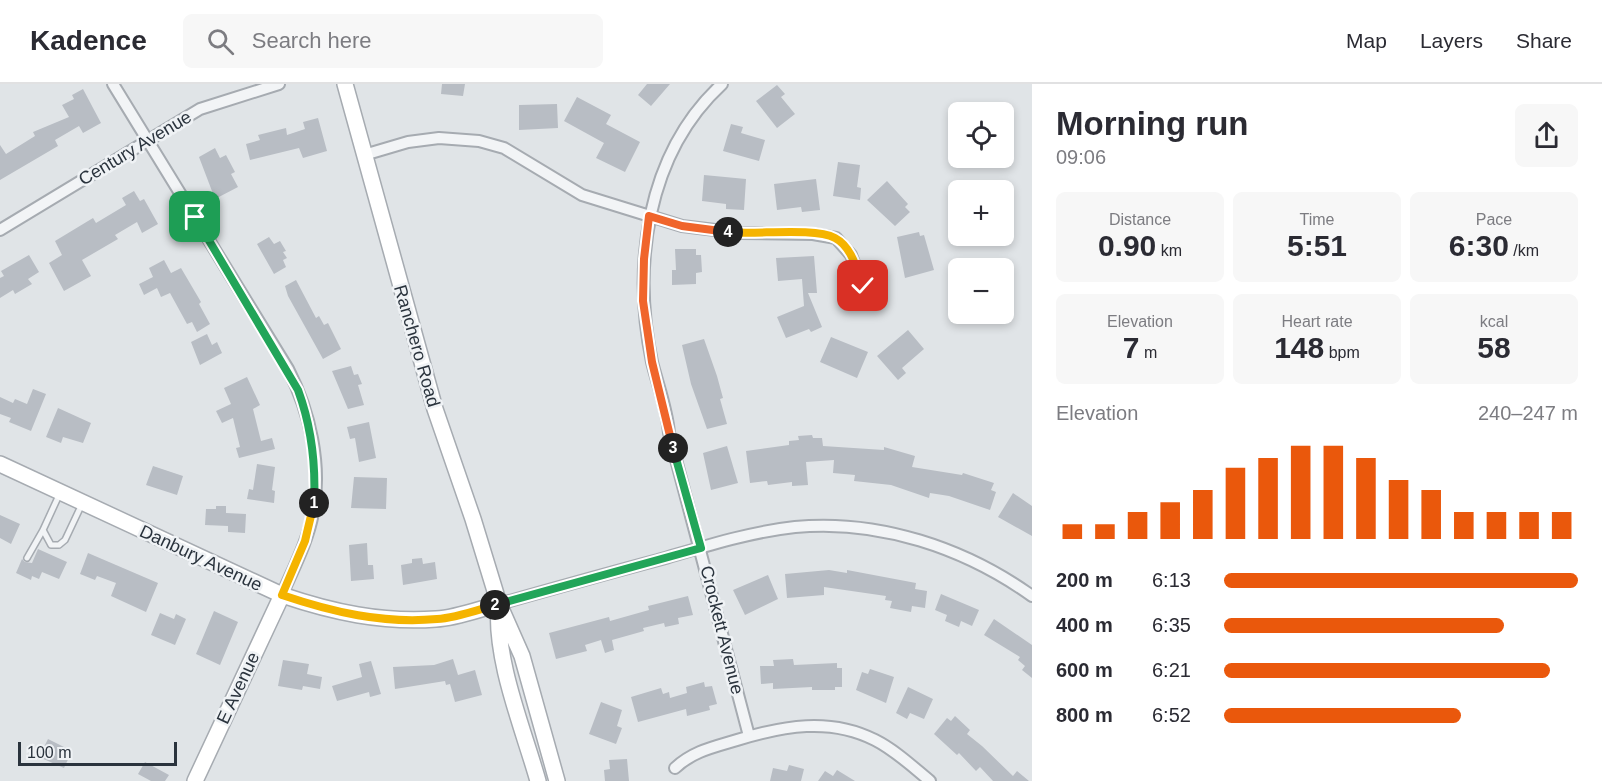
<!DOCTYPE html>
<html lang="en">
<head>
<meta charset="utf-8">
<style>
	body { margin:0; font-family:Helvetica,sans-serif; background:#f7f7f7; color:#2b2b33; height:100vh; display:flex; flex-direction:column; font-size:22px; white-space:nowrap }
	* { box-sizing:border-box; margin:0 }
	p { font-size:20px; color:#7c7c81 }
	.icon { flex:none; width:33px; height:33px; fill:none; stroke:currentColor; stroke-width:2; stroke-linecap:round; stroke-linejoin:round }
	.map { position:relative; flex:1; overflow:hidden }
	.drawer { display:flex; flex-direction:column; background:#fff; width:570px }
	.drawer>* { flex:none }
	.fabs { position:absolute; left:948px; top:18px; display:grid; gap:12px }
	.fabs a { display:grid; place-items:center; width:66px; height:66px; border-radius:9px; background:#fff; box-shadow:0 3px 9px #0003; font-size:30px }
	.scale { position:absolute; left:18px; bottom:15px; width:159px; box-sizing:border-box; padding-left:6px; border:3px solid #2a333d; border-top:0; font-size:16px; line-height:21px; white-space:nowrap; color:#2a333d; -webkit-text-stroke:4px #eff2f5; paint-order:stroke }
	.pin { position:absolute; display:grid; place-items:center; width:51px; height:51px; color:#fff; margin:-26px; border-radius:12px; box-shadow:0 3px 9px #0006 }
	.km { position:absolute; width:30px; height:30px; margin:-15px; border-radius:50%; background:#222; color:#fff; font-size:16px; line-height:30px; text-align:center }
	.round { display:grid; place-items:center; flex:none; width:63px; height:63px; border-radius:9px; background:#f7f7f7 }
	.head { display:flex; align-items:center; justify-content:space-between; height:102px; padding:0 24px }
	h1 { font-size:33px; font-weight:700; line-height:45px }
	.metrics { display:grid; grid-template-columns:repeat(3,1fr); gap:9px; height:102px; padding:6px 24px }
	.metrics div { display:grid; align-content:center; border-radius:9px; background:#f7f7f7; text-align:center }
	.metrics b { font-size:30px; font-weight:700 }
	.metrics small { font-size:16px; font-weight:400 }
	.metrics p { font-size:16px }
	.chart { height:168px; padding:12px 24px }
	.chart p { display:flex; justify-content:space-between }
	.chart svg { width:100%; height:108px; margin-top:6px; stroke:#ea580c; stroke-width:6 }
	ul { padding:0 24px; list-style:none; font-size:20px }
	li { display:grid; grid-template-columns:96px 72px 1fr; align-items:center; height:45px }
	li i { height:15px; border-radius:8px; background:#ea580c }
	header { display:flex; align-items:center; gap:36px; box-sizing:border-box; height:84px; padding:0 30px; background:#fff; border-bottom:2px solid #e1e1e2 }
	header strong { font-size:28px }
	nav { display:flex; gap:33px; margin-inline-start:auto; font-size:21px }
	.search { width:420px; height:54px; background:#f7f7f7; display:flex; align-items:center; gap:15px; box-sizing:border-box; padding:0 21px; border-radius:9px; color:#7c7c81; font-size:22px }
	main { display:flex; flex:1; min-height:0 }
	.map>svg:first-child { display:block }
	.building { fill:#b8bdc4 }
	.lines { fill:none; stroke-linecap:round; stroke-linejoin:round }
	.lane-casing { stroke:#a6abb1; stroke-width:8 }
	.street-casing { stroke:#a6abb1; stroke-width:14 }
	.secondary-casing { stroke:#a6abb1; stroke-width:18 }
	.lane { stroke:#f2f4f6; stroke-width:5 }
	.street { stroke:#f2f4f6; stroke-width:10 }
	.secondary { stroke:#fff; stroke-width:15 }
	.split-1-casing { stroke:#fff; stroke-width:12 }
	.split-2-casing { stroke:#fff; stroke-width:12 }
	.split-3-casing { stroke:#fff; stroke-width:12 }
	.split-4-casing { stroke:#fff; stroke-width:12 }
	.split-5-casing { stroke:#fff; stroke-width:12 }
	.split-1 { stroke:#22a559; stroke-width:8 }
	.split-2 { stroke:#f5b400; stroke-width:8 }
	.split-3 { stroke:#22a559; stroke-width:8 }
	.split-4 { stroke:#f0652b; stroke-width:8 }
	.split-5 { stroke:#f5b400; stroke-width:8 }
	.labels { text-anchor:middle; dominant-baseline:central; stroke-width:5; stroke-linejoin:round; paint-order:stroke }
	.street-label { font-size:18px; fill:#2a333d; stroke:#eff2f5 }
</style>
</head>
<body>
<header>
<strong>Kadence</strong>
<div class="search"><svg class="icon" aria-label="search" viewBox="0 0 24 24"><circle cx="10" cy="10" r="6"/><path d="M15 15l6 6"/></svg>Search here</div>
<nav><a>Map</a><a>Layers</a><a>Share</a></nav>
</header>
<main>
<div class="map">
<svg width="1032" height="697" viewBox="0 0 1032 697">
	<rect width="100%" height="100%" fill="#e0e4e7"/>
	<path class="building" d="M 442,0 L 465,0 L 463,12 L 441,10 Z
		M 647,0 L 670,0 L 651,22 L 638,11 Z
		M 777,1 L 785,10 L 781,13 L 795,30 L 777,44 L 756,17 Z
		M 83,5 L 101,39 L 83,49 L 79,42 L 55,56 L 58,62 L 0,96 L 0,61 L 6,70 L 35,52 L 33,48 L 69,33 L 62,21 L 74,15 L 72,11 Z
		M 577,13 L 611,31 L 606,40 L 640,58 L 625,88 L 596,74 L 604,59 L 564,37 Z
		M 557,20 L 558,44 L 519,46 L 519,21 Z
		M 318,34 L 327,67 L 303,74 L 299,64 L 250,76 L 246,60 L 260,56 L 258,51 L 286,44 L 287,51 L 305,45 L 303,38 Z
		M 731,40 L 743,43 L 741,49 L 765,56 L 759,77 L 723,67 Z
		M 215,64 L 220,74 L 226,71 L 235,88 L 231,90 L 238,103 L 215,115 L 199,73 Z
		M 838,78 L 860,81 L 857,103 L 861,104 L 860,116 L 833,112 Z
		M 704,91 L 746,95 L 744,126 L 726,125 L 726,120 L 702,117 Z
		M 816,95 L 820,126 L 802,128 L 801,123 L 777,126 L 774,100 Z
		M 887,97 L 908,120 L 905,123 L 910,128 L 895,142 L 867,116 Z
		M 134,107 L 140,117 L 144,115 L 158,140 L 142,149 L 137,138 L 115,151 L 118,155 L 82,176 L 91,192 L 64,207 L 49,179 L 62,171 L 55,157 L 93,134 L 96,139 L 126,121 L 122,114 Z
		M 919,148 L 920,152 L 924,151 L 934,186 L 905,194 L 897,153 Z
		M 269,153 L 274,160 L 280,157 L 286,167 L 283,168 L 287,174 L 283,176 L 286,183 L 274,190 L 257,160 Z
		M 675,165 L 696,165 L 696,171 L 701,171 L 702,188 L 696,189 L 696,200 L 672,201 L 672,186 L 676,186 Z
		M 29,171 L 39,188 L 28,195 L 32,200 L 15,210 L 13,206 L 0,214 L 0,194 L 4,192 L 1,187 Z
		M 814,172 L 817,209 L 808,209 L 822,243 L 811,248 L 809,245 L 786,254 L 777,233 L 804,222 L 802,195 L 778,197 L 776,174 Z
		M 164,176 L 171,189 L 181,184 L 201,218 L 199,220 L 210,240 L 197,248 L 192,238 L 187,240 L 170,209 L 161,213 L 157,204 L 144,211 L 139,200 L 153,193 L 149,184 Z
		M 296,196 L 316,234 L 319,232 L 324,241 L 328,239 L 341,265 L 323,275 L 288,212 L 285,202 Z
		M 908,246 L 924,265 L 902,284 L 906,289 L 898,296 L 877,272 Z
		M 207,250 L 212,261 L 217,258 L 222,269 L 200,281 L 191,258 Z
		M 831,253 L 868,268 L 857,294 L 820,278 Z
		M 704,255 L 717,292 L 723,314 L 720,315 L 727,340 L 707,345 L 691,300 L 682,261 Z
		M 351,282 L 354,291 L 358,290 L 362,300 L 358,301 L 364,321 L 348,325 L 332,287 Z
		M 247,293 L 260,321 L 253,325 L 261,357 L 272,354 L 275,365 L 239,374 L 236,364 L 240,363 L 233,334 L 222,339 L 216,327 L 231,320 L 224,304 Z
		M 33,305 L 46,310 L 31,347 L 9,338 L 11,334 L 0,330 L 0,313 L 13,319 L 15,315 L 27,320 Z
		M 58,324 L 91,339 L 83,359 L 63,353 L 61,359 L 46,353 Z
		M 369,338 L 376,374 L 359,378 L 355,354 L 350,355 L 347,343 Z
		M 812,351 L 813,354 L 822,354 L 823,362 L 884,366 L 884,363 L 915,372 L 912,383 L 962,391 L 963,389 L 994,399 L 991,406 L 996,408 L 990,426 L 949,412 L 930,409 L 929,414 L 891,401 L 854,397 L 855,391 L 833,389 L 834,376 L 806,378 L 808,401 L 792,402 L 792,398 L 768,401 L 767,397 L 750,399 L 746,367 L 789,361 L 789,357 L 799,356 L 798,352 Z
		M 727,362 L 738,399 L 711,406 L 703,369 Z
		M 257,380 L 275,383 L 272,406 L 275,407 L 274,419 L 247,415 L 249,405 L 253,406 Z
		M 153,382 L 183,392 L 177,411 L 146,401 Z
		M 354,393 L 387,394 L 386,425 L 351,424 Z
		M 1013,409 L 1032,422 L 1032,452 L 998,433 Z
		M 216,422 L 226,422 L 226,429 L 246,430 L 245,449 L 228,448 L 228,442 L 205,441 L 206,425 L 216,425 Z
		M 0,431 L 20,440 L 11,460 L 0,454 Z
		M 367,459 L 368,481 L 373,481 L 374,495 L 351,497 L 349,461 Z
		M 38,465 L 67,478 L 59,495 L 42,488 L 39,495 L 32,492 L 31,496 L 16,489 L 22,475 L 25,478 L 32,479 Z
		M 88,469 L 158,499 L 146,528 L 111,512 L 116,499 L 97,492 L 95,496 L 80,490 Z
		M 422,474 L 423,480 L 435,478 L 437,495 L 403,501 L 401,481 L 412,479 L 412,475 Z
		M 829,486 L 847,489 L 847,486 L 916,499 L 915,505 L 927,507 L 925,524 L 912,522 L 911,528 L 890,524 L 892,517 L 885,516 L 886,512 L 824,503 L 824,511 L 787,514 L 785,490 Z
		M 768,491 L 778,515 L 745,531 L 733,506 Z
		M 941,510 L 979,526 L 972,542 L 961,537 L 959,543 L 945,537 L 947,531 L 935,526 Z
		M 688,512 L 693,531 L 678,534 L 679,540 L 665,543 L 664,539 L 643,544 L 644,547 L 612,556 L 614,566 L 605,569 L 601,556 L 585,561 L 587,567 L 556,575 L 549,549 L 609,533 L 610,537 L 649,526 L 648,522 Z
		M 214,527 L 238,538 L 220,581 L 196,570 Z
		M 160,529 L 174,535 L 176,530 L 186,535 L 175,561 L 151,551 Z
		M 994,535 L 1032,561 L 1032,594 L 1022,586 L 1025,582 L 1018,576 L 1020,573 L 984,551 Z
		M 453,575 L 458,591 L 475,586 L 482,611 L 455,618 L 450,600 L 446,601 L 445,597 L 395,605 L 393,583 L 434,581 Z
		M 793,575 L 794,581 L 837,579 L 837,584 L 842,584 L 842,603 L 835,603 L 835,606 L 812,606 L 812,603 L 773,605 L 773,599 L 761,600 L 760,582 L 774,582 L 773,576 Z
		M 283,576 L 309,580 L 307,590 L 322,593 L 320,605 L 303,602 L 302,606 L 278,602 Z
		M 371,577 L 381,610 L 370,613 L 369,608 L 337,617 L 332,602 L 362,593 L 359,580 Z
		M 870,585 L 894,593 L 886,619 L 856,606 L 862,588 L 868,590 Z
		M 704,598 L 705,603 L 712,602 L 717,620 L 709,622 L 710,626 L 687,632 L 686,625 L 638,638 L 631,613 L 661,604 L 663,610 L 669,608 L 670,614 L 687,609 L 686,603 Z
		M 908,603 L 933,615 L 924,635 L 910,629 L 907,635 L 896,629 Z
		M 601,618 L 622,626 L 617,642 L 622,644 L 616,660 L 589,650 Z
		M 955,632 L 970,646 L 967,650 L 982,662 L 1013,692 L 1017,687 L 1029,697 L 993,697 L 980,683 L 976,687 L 959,669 L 957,671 L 934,650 L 947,634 L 951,637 Z
		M 48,655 L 72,667 L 64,684 L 39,673 Z
		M 627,675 L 629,697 L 605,697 L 604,686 L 610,685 L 609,676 Z
		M 145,678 L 169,691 L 165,697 L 151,697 L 138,690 Z
		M 789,681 L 804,685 L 801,697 L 770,697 L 773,684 L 787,687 Z
		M 837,686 L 855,697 L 818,697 L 825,687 L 833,692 Z"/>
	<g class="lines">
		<g class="lane-casing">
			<path id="lane" d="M 60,409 L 43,446 L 51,461 L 59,461 L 65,456 L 82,420
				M 27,474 L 43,446"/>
		</g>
		<g class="street-casing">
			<path id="street" d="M 113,0 L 288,285 C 310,328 322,380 313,429 C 308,457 293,485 282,511
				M 722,0 C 646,70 632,182 652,278 C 658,302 667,325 669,349 L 749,652
				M 364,71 L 408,58 L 439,54 L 479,57 L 504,64 L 582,111 L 682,142 L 740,149 L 813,150 L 836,154 L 851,171 L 863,202
				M 0,146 L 200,25 L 279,0
				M 499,520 C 552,505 605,490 658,476 C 703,463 749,448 795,443 C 879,435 965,464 1032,512
				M 675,684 C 693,667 714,663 737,656 C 783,642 830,633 875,656 C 895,666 913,683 930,697"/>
		</g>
		<g class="secondary-casing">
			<path id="secondary" d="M 345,0 L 435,325 L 473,435 L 499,520 L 522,572 L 557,697
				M 0,380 L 282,511 C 332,528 382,539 436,535 C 457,534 479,525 499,520
				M 499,520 C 494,575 523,644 538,697
				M 195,697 L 282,511"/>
		</g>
		<use href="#lane" class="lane"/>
		<use href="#street" class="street"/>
		<use href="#secondary" class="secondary"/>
	</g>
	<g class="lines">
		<g class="split-1-casing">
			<path id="split-1" d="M 195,133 L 298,306 C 312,344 316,379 314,419"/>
		</g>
		<g class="split-2-casing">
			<path id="split-2" d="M 314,419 L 305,457 L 282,511 C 332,528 383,540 437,535 C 456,534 477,526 495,521"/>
		</g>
		<g class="split-3-casing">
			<path id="split-3" d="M 495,521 L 701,464 L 673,364"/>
		</g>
		<g class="split-4-casing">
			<path id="split-4" d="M 673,364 L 652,278 L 643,217 L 644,175 L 649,132 L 682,142 L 728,148"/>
		</g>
		<g class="split-5-casing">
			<path id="split-5" d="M 728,148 C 755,151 814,143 835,154 C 852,163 857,186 863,202"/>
		</g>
		<use href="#split-1" class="split-1"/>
		<use href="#split-2" class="split-2"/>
		<use href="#split-3" class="split-3"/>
		<use href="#split-4" class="split-4"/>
		<use href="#split-5" class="split-5"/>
	</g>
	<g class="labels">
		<g class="street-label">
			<text transform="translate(135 64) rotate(-31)">Century Avenue</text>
			<text transform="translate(417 262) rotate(74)">Ranchero Road</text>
			<text transform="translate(201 474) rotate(25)">Danbury Avenue</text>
			<text transform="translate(722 546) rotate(76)">Crockett Avenue</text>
			<text transform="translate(238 604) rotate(-65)">E Avenue</text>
		</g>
	</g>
</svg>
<div class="fabs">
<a><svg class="icon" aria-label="locate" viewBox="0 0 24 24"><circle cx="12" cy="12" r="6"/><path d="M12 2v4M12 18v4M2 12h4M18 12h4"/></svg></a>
<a>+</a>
<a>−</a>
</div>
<div class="scale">100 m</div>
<div class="pin" style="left:195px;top:133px;background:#1e9e55"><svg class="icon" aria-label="arrive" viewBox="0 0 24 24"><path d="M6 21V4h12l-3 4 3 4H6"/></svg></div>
<div class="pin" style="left:863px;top:202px;background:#d93025"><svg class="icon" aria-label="check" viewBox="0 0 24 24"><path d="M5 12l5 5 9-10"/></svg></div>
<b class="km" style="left:314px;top:419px">1</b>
<b class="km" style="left:495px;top:521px">2</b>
<b class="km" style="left:673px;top:364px">3</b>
<b class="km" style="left:728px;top:148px">4</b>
</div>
<section class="drawer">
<div class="head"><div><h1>Morning run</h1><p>09:06</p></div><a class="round"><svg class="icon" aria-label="share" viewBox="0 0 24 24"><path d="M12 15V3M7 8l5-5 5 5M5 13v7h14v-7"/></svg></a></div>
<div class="metrics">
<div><p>Distance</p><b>0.90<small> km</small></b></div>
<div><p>Time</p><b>5:51</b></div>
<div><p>Pace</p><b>6:30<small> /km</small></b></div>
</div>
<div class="metrics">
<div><p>Elevation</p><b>7<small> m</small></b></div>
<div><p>Heart rate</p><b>148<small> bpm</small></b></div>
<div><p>kcal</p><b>58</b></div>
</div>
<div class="chart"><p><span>Elevation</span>240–247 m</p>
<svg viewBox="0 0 160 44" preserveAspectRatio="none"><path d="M5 44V38M15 44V38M25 44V33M35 44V29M45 44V24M55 44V15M65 44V11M75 44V6M85 44V6M95 44V11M105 44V20M115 44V24M125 44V33M135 44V33M145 44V33M155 44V33"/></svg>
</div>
<ul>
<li><b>200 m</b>6:13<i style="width:100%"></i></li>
<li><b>400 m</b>6:35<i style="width:79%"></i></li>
<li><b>600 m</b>6:21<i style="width:92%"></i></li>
<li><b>800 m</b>6:52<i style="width:67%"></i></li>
</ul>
</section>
</main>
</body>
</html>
